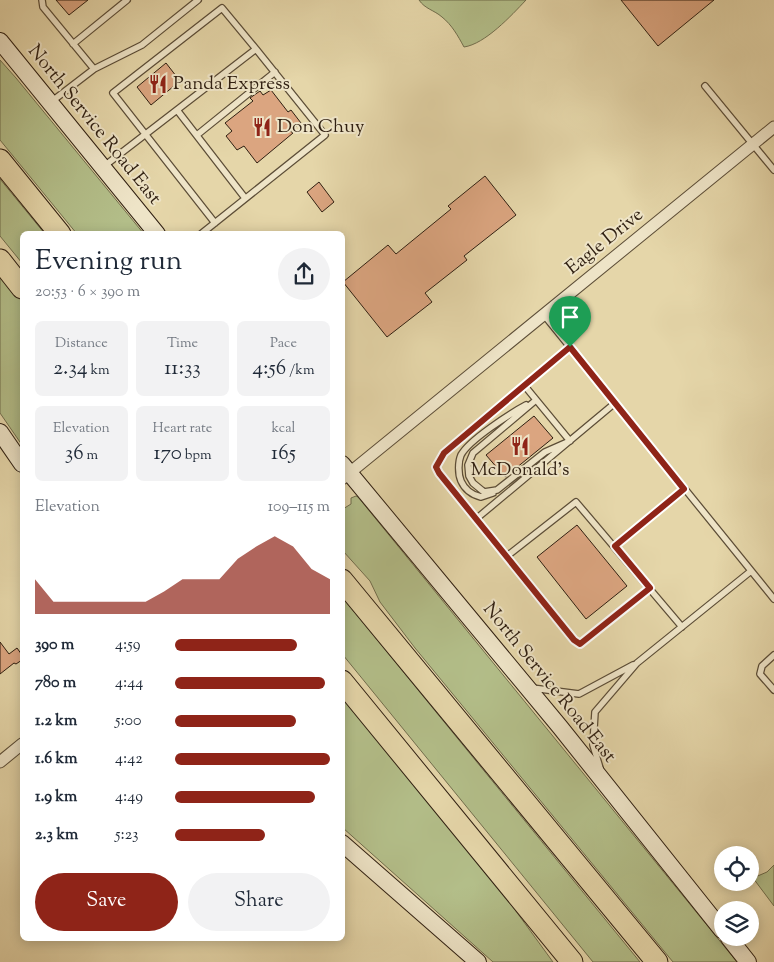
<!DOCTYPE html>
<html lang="en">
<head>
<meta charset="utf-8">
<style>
	body { margin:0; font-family:"Sorts Mill Goudy",serif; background:#f2f2f3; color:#1f2937; height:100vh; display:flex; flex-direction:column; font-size:19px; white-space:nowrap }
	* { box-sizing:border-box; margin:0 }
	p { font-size:16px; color:#747a83 }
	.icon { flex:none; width:28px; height:28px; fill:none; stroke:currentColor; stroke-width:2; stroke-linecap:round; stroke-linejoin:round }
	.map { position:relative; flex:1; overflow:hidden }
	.panel { position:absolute; left:20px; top:231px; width:325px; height:710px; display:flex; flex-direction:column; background:#fff; border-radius:8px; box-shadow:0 2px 12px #0003 }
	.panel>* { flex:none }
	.fabs { position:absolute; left:714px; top:846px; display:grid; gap:10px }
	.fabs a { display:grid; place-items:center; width:45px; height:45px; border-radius:50%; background:#fff; box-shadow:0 2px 12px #0003; font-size:25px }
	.pin { position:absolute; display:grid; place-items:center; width:42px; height:42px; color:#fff; margin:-51px -21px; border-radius:50% 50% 50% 0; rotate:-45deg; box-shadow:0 0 5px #0007 }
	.pin .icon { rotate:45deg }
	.round { display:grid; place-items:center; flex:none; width:52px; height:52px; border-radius:26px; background:#f2f2f3 }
	.headline { display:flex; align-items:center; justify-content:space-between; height:85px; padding:0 15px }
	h1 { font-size:28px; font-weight:600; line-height:38px }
	.metrics { display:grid; grid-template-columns:repeat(3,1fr); gap:8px; height:85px; padding:5px 15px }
	.metrics div { display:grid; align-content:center; border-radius:8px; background:#f2f2f3; text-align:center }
	.metrics b { font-size:21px; font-weight:600 }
	.metrics small { font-size:14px; font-weight:400 }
	.metrics p { font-size:14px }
	.chart { height:140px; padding:10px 15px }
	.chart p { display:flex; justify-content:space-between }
	.chart svg { width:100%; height:90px; margin-top:5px; fill:#8f2418; opacity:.7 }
	.cta { display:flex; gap:10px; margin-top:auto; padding:10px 15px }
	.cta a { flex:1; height:58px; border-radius:30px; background:#8f2418; color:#fff; font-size:20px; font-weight:600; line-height:58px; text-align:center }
	.cta a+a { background:#f2f2f3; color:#1f2937 }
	ul { padding:0 15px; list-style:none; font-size:16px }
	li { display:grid; grid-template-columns:80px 60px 1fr; align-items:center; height:38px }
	li i { height:12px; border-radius:6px; background:#8f2418 }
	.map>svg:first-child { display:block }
	.green { fill:#b3be89; stroke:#716e4d }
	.building { fill:#dba580; stroke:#2f1f11 }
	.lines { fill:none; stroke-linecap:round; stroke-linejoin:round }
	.lane-casing { stroke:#5c4d37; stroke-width:8 }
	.street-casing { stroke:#5c4d37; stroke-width:13 }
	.secondary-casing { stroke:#2f1f11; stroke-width:18 }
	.highway-casing { stroke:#2f1f11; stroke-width:23 }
	.lane { stroke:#eee4c7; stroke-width:5.5 }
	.street { stroke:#eee4c7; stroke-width:11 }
	.secondary { stroke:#eee4c7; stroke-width:16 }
	.highway { stroke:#e5d6a9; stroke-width:21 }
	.route-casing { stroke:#fff; stroke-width:10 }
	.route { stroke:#8f2418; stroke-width:6 }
	.labels { text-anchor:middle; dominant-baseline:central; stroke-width:4; stroke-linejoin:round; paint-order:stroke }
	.poi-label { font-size:19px; fill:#2f1f11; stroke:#eee4c7; text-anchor:start }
	.street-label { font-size:19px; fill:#2f1f11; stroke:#eee4c7 }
</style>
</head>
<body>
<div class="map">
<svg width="774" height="962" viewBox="0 0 774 962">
	<rect width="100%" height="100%" fill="#e5d6a9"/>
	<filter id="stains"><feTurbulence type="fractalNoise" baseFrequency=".004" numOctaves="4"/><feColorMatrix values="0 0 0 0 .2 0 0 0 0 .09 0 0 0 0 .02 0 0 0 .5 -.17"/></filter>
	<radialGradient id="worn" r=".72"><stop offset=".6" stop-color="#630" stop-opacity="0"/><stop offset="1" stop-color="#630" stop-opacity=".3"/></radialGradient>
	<path class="green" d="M 419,0 L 526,0 C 511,16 485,44 464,47 C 458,36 452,25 442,17 C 434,10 425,9 419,0 Z
		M 0,60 L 16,78 L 144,234 L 77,234 L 0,140 Z
		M 0,179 L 45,234 L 22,234 L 22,263 L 0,236 Z
		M 0,273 L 22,301 L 22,445 L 0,413 Z
		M 356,496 L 358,497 L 737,962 L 673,962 L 415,648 L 380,602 L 370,581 L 343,551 L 343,509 L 351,504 L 351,498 Z
		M 342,598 L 343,598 L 640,962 L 593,962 L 343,655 Z
		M 342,694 L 502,892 L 553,962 L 493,962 L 343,828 Z
		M 774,865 L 774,906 L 753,878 L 767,872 Z"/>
	<path class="building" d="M 56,0 L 88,0 L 69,15 Z
		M 621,0 L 714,0 L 658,46 Z
		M 166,63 L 180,81 L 151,105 L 137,87 Z
		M 271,90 L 288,112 L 291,110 L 301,123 L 290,131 L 293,133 L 257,163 L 244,146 L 237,150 L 226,136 L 232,131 L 225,123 L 253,101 L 250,98 L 260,91 L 263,95 Z
		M 485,176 L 516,215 L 464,256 L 467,260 L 425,293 L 432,302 L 387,337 L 343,282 L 388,245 L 396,254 L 451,209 L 448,206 Z
		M 319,182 L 334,202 L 322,212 L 307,192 Z
		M 534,416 L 553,438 L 505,477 L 486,455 Z
		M 577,525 L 627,586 L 586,619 L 537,557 Z
		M 0,642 L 9,654 L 17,648 L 22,655 L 22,660 L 16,664 L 14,663 L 0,674 Z"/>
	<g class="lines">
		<g class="lane-casing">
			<path id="lane" d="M 42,0 L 43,7 L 94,69
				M 73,44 L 127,0
				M 705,86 L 774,170
				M 51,102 L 94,69 L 142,45 L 198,0
				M 177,110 L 245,198
				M 197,135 L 275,72
				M 103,167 L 256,49 L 325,135 L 201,234
				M 215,223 L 113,93 L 222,8 L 256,49
				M 544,315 L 774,599
				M 570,347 L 444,453 L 436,467 L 439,473 L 574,641 L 580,644 L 650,588
				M 524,385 L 570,441
				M 536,400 L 473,453 L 468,465 L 469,476 L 473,483 L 484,492 L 497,490 L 545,452 L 570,441
				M 493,493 L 481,497 C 472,495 465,490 461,481 C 458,474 458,462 461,455 C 469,440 511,413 526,405
				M 476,519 L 615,403
				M 615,546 L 684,489
				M 507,556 L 576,502 L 682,627
				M 774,655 L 762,666 L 760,674 L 774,690
				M 532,688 L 579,694 L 633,665
				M 600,768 L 593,745 L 595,712 L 637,663 L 751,571"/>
		</g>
		<g class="street-casing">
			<path id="street" d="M 342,479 L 774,127
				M 0,762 L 22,744"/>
		</g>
		<g class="secondary-casing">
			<path id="secondary" d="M 0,41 L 157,234
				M 0,432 L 22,464
				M 342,464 L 560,727 L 722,930
				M 342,843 L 478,962
				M 729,938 L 748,962"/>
		</g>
		<g class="highway-casing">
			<path id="highway" d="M 0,160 L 60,234
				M 0,260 L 22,288
				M 342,580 L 657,962
				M 342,681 L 572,962"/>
		</g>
		<use href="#lane" class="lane"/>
		<use href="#street" class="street"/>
		<use href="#secondary" class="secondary"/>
		<use href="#highway" class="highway"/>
	</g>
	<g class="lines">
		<g class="route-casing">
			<path id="route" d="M 570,347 L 684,489 L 615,546 L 650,588 L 580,644 L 574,640 L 439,473 L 436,467 L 444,453 Z"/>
		</g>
		<use href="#route" class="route"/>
	</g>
	<defs>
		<g id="restaurant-bare" transform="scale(1.5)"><path d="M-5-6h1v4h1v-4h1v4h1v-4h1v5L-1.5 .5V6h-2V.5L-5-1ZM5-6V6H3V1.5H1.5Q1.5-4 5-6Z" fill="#8f2418" stroke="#eee4c7" stroke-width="2.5" paint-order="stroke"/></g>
	</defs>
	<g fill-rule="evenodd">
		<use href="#restaurant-bare" x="158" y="84"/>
		<use href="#restaurant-bare" x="262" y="127"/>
		<use href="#restaurant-bare" x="520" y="446"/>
	</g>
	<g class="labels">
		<g class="poi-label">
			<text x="173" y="84">Panda Express</text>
			<text x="277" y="127">Don Chuy</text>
			<text x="520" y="470" text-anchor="middle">McDonald's</text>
		</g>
		<g class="street-label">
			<text transform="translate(94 125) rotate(51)">North Service Road East</text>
			<text transform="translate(605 242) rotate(-39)">Eagle Drive</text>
			<text transform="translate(549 683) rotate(51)">North Service Road East</text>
		</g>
	</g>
	<rect width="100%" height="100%" filter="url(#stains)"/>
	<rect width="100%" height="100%" fill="url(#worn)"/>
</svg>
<div class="fabs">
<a><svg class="icon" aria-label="locate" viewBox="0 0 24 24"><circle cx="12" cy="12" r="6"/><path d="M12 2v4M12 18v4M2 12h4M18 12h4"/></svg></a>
<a><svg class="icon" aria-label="layers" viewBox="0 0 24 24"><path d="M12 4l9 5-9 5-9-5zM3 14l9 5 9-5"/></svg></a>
</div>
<div class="pin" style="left:570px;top:347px;background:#1e9e55"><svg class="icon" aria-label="arrive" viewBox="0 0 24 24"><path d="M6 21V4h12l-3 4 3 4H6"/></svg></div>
<section class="panel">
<div class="headline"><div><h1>Evening run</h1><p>20:53 · 6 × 390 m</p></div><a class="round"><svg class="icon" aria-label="share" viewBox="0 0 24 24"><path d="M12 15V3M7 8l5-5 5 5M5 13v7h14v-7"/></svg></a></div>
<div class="metrics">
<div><p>Distance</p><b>2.34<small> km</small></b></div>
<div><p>Time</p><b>11:33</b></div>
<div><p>Pace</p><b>4:56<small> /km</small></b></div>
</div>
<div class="metrics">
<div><p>Elevation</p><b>36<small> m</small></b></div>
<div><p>Heart rate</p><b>170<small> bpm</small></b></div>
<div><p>kcal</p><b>165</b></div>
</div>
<div class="chart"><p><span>Elevation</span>109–115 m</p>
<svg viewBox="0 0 160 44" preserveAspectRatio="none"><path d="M0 44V27L10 38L20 38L30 38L40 38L50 38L60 38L70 33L80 27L90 27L100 27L110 17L120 11L130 6L140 11L150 22L160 27V44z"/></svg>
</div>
<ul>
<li><b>390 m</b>4:59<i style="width:79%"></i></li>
<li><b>780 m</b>4:44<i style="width:97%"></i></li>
<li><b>1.2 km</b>5:00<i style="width:78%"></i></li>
<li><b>1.6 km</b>4:42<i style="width:100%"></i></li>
<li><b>1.9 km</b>4:49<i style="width:90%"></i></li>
<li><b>2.3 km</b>5:23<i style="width:58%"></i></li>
</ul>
<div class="cta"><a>Save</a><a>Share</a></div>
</section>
</div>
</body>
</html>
